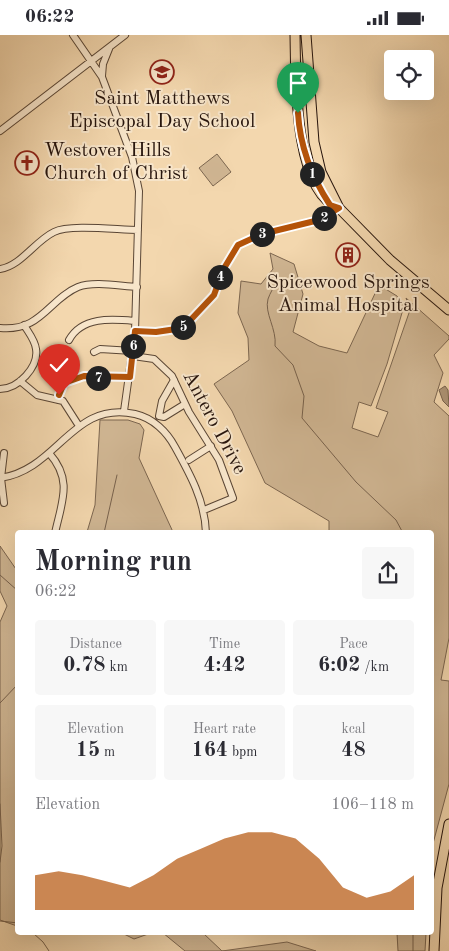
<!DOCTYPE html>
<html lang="en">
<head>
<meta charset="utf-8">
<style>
	body { margin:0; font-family:"Old Standard TT",serif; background:#f7f7f7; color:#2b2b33; height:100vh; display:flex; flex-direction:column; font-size:19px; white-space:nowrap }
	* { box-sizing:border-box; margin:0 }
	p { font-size:16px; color:#7c7c81 }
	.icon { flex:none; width:28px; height:28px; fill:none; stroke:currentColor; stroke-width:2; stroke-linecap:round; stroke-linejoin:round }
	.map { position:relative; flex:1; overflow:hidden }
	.side { position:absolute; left:15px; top:495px; width:419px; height:405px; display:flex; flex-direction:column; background:#fff; border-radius:5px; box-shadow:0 5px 20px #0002 }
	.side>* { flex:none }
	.buttons { position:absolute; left:384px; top:15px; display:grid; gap:10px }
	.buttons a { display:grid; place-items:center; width:50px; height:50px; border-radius:5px; background:#fff; box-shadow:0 5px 20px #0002; font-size:25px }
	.pin { position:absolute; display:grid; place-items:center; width:42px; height:42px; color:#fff; margin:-51px -21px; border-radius:50% 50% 50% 0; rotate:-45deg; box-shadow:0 0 5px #0007 }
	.pin .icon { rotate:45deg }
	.km { position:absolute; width:25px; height:25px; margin:-12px; border-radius:50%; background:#222; color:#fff; font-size:14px; line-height:25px; text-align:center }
	.round { display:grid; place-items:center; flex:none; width:52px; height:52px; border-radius:5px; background:#f7f7f7 }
	.head { display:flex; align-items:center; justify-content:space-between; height:85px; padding:0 20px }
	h1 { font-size:28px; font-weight:800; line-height:38px }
	.metrics { display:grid; grid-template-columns:repeat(3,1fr); gap:8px; height:85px; padding:5px 20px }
	.metrics div { display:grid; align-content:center; border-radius:5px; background:#f7f7f7; text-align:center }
	.metrics b { font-size:21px; font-weight:800 }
	.metrics small { font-size:14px; font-weight:400 }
	.metrics p { font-size:14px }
	.chart { height:140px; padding:10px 20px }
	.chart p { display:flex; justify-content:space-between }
	.chart svg { width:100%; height:90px; margin-top:5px; fill:#b45309; opacity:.7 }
	.status { display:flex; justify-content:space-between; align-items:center; height:35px; padding:0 25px; background:#fff; direction:ltr }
	.status svg { height:14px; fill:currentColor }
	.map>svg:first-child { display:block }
	.green { fill:#d0b693; stroke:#7c6650 }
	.water { fill:#ae9577; stroke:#78624d }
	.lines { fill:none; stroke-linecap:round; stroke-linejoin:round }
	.stream { stroke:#78624d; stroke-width:1 }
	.minor-casing { stroke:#5a4635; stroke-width:8 }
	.major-casing { stroke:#27150d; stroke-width:11 }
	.minor { stroke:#f7e5ca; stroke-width:6 }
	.major { stroke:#f3d7ae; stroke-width:9 }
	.route-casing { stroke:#fff; stroke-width:10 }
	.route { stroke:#b45309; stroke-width:6 }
	.labels { text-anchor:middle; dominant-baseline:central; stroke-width:4; stroke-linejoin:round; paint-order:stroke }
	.poi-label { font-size:20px; fill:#27150d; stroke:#f7e5ca }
	.street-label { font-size:20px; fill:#27150d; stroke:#f7e5ca }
</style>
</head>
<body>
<div class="status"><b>06:22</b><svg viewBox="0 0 49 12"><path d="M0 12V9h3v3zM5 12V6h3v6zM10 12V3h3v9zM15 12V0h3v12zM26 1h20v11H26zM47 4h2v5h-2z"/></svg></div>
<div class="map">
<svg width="449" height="916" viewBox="0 0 449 916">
	<rect width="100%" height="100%" fill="#f3d7ae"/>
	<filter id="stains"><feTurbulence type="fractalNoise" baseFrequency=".004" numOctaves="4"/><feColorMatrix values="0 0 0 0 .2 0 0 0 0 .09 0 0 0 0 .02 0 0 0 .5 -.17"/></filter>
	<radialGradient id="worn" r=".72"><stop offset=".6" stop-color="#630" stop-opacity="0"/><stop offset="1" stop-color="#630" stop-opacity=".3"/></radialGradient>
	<path class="green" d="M 217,119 L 231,137 L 213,151 L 199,133 Z
		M 270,218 L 294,229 L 303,259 L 293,297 L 319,311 L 347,318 L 379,250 L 397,261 L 404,271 L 387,329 L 371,371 L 359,367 L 352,393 L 378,402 L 388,377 L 376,373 L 410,275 L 406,263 L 449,301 L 449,304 L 434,320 L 443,338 L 434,367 L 449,381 L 449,603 L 441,645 L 449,646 L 449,749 L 431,816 L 431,498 L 329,497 L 329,486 L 265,448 L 232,376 L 214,349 L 249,325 L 248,303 L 238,278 L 241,246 L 261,249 L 273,234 Z
		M 100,385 L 128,385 L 140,389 L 144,395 L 139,423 L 173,497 L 87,497 L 95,470 Z
		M 0,511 L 18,537 L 17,891 L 0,885 L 0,587 L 7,571 L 0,556 Z
		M 122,898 L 151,898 L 134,904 Z
		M 163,898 L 203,898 L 222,916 L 287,907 L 316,916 L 185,916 Z
		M 397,898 L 426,898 L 425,916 L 398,916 Z"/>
	<path class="water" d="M 445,351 L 448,355 L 449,372 L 443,366 L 439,355 Z"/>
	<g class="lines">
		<path class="stream" d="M 277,246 C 274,252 270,258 268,264 C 264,278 277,294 275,311 L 293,330 L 304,361 L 302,383 L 356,447 L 396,485 L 403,498
			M 104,498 L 117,440
			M 0,540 L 18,556
			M 0,668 L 18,649
			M 0,769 L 2,811 L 0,827
			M 0,886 L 18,888
			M 33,898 L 43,907 L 49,916
			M 413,916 L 413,898"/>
		<g class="minor-casing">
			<path id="minor" d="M 73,0 L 102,42 L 132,122 L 139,156 L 135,297 L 124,376
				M 102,41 L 103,29 L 109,14
				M 0,96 L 125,0
				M 0,234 C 21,231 35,206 54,197 C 70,189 118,195 138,195
				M 0,293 C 41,297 49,264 78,252 C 94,246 119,251 137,252
				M 135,297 L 155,297 L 183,293 L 214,260 L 223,235 L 238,210 L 262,199 L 319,185 L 339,173
				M 69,305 C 82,281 112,284 135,286
				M 94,317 L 100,314 L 133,316
				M 133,321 L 154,324 L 172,341 L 189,377 L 219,425 L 233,463 L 204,475
				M 174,345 L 162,366 L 159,381 L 164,382 L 185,369
				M 20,346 L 37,360 L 63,366 L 79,391
				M 0,354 C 18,354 39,332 36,314 C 35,305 28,297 24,290
				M 58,365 C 59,360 60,353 63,349 C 73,337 115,342 130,342
				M 4,418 L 1,443 L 4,468
				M 49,418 C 73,445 62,466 55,498
				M 189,425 L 211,411
				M 0,443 C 58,435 72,365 135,379 C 153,383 167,397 175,412 C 190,439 205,466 206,498"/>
		</g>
		<g class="major-casing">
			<path id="major" d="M 295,0 C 296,41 293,156 339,173 L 390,225 L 449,275
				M 306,0 L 314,107 L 321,137 L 339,173
				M 434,916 L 437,853 L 449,789"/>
		</g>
		<use href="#minor" class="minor"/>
		<use href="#major" class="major"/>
	</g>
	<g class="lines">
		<g class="route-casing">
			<path id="route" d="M 59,360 L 64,348 L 84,341 L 130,342 L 135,296 L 156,297 L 183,293 L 214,260 L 223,235 L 238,210 L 262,199 L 319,185 L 339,173 L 330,170 C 311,141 300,112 298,78"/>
		</g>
		<use href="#route" class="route"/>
	</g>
	<defs>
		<g id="school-ring" transform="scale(1.25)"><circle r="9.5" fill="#f7e5ca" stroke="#8f2418" stroke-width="1.5"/><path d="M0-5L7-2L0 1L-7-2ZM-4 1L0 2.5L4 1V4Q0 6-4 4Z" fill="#8f2418"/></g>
		<g id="church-ring" transform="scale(1.25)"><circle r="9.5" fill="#f7e5ca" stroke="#8f2418" stroke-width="1.5"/><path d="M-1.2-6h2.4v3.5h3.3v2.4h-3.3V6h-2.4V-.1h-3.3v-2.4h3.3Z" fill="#8f2418"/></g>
		<g id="building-ring" transform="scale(1.25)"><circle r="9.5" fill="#f7e5ca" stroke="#8f2418" stroke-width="1.5"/><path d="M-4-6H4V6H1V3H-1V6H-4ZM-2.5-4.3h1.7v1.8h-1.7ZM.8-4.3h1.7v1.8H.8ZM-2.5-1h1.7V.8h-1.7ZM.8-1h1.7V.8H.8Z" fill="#8f2418"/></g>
	</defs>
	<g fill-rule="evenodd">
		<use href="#school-ring" x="162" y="37"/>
		<use href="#church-ring" x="27" y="128"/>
		<use href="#building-ring" x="348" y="220"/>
	</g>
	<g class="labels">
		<g class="poi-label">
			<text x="162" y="64">Saint Matthews<tspan x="162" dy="23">Episcopal Day School</tspan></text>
			<text x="44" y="116" text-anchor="start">Westover Hills<tspan x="44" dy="23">Church of Christ</tspan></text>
			<text x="348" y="248">Spicewood Springs<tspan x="348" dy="23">Animal Hospital</tspan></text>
		</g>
		<g class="street-label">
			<text transform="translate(214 388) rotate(62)">Antero Drive</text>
		</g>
	</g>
	<rect width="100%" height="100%" filter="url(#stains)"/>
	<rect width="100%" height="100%" fill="url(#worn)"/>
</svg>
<div class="buttons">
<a><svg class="icon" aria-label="locate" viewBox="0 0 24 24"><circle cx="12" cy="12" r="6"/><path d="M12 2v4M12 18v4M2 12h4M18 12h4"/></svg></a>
</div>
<div class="pin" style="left:298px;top:78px;background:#1e9e55"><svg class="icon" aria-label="arrive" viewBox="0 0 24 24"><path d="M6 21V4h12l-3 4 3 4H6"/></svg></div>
<div class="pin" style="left:59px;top:360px;background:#d93025"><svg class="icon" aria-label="check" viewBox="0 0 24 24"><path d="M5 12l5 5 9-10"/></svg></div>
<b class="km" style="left:312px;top:139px">1</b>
<b class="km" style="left:324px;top:183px">2</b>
<b class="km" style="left:262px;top:199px">3</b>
<b class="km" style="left:220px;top:242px">4</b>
<b class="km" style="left:183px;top:292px">5</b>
<b class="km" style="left:133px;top:311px">6</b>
<b class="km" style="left:98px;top:343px">7</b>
<section class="side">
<div class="head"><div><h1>Morning run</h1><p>06:22</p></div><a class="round"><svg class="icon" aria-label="share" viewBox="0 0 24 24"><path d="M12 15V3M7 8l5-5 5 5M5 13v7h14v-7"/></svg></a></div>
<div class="metrics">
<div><p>Distance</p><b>0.78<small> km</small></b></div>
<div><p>Time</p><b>4:42</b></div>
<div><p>Pace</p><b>6:02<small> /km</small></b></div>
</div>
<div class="metrics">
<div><p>Elevation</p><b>15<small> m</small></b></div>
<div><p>Heart rate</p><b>164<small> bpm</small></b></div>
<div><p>kcal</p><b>48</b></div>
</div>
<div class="chart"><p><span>Elevation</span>106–118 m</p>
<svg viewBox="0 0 160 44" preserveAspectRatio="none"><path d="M0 44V27L10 25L20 27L30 30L40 33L50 27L60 19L70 14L80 9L90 6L100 6L110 9L120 19L130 33L140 38L150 35L160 27V44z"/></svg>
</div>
</section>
</div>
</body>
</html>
